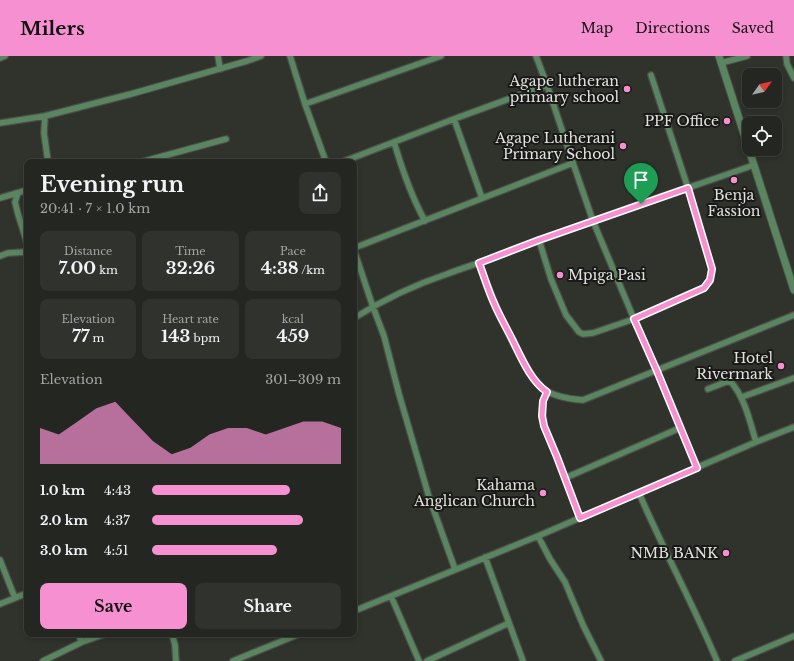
<!DOCTYPE html>
<html lang="en">
<head>
<meta charset="utf-8">
<style>
	body { margin:0; font-family:"Libre Baskerville",serif; background:#30322e; color:#f1f3f6; height:100vh; display:flex; flex-direction:column; font-size:15px; white-space:nowrap }
	* { box-sizing:border-box; margin:0 }
	p { font-size:13px; color:#a3a5a5 }
	.icon { flex:none; width:22px; height:22px; fill:none; stroke:currentColor; stroke-width:2; stroke-linecap:round; stroke-linejoin:round }
	.map { position:relative; flex:1; overflow:hidden }
	.panel { position:absolute; left:24px; top:103px; width:333px; height:478px; display:flex; flex-direction:column; background:#242621; border-radius:8px; box-shadow:0 2px 6px #0003,0 0 0 1px #41433f }
	.panel>* { flex:none }
	.needle { width:26px; rotate:56deg }
	.buttons { position:absolute; left:742px; top:12px; display:grid; gap:8px }
	.buttons a { display:grid; place-items:center; width:40px; height:40px; border-radius:8px; background:#242621; box-shadow:0 2px 6px #0003,0 0 0 1px #41433f; font-size:20px }
	.pin { position:absolute; display:grid; place-items:center; width:34px; height:34px; color:#fff; margin:-41px -17px; border-radius:50% 50% 50% 0; rotate:-45deg; box-shadow:0 0 4px #0007 }
	.pin .icon { rotate:45deg }
	.round { display:grid; place-items:center; flex:none; width:42px; height:42px; border-radius:8px; background:#30322e }
	.overview { display:flex; align-items:center; justify-content:space-between; height:68px; padding:0 16px }
	h1 { font-size:22px; font-weight:700; line-height:30px }
	.metrics { display:grid; grid-template-columns:repeat(3,1fr); gap:6px; height:68px; padding:4px 16px }
	.metrics div { display:grid; align-content:center; border-radius:8px; background:#30322e; text-align:center }
	.metrics b { font-size:17px; font-weight:700 }
	.metrics small { font-size:11px; font-weight:400 }
	.metrics p { font-size:11px }
	.chart { height:112px; padding:8px 16px }
	.chart p { display:flex; justify-content:space-between }
	.chart svg { width:100%; height:72px; margin-top:4px; fill:#f690d0; opacity:.7 }
	.button { display:flex; gap:8px; margin-top:auto; padding:8px 16px }
	.button a { flex:1; height:46px; border-radius:8px; background:#f690d0; color:#111; font-size:16px; font-weight:700; line-height:46px; text-align:center }
	.button a+a { background:#30322e; color:#f1f3f6 }
	ul { padding:0 16px; list-style:none; font-size:13px }
	li { display:grid; grid-template-columns:64px 48px 1fr; align-items:center; height:30px }
	li i { height:10px; border-radius:5px; background:#f690d0 }
	header { display:flex; align-items:center; gap:24px; box-sizing:border-box; height:56px; padding:0 20px; background:#f690d0; color:#111 }
	header strong { font-size:19px }
	nav { display:flex; gap:22px; margin-inline-start:auto; font-size:14px }
	.map>svg:first-child { display:block }
	.lines { fill:none; stroke-linecap:round; stroke-linejoin:round }
	.minor-casing { stroke:#4c4e48; stroke-width:8 }
	.tertiary-casing { stroke:#4c4e48; stroke-width:9 }
	.minor { stroke:#5a8561; stroke-width:5.5 }
	.tertiary { stroke:#5a8561; stroke-width:7 }
	.route-casing { stroke:#fff; stroke-width:8 }
	.route { stroke:#f690d0; stroke-width:5 }
	.poi-dot { fill:#f690d0; stroke:#191917; stroke-width:1.5 }
	.labels { text-anchor:middle; dominant-baseline:central; stroke-width:4; stroke-linejoin:round; paint-order:stroke }
	.poi-label { font-size:14px; fill:#e1e2de; stroke:#191917; text-anchor:end }
</style>
</head>
<body>
<header>
<strong>Milers</strong>
<nav><a>Map</a><a>Directions</a><a>Saved</a></nav>
</header>
<div class="map">
<svg width="794" height="605" viewBox="0 0 794 605">
	<rect width="100%" height="100%" fill="#30322c"/>
	<g class="lines">
		<g class="minor-casing">
			<path id="minor" d="M 218,0 L 220,13
				M 290,0 L 305,48 L 326,106
				M 536,0 L 547,29 L 573,107 L 593,165 L 634,263 L 657,315 L 665,334 L 697,412
				M 786,0 L 787,8 L 794,22
				M 0,2 L 5,0
				M 721,7 L 747,0
				M 305,48 L 441,0
				M 45,60 L 44,77 L 48,106
				M 454,63 L 482,142
				M 0,67 L 45,60 L 131,38 L 247,5 L 261,0
				M 394,86 C 402,113 411,140 425,165
				M 141,106 L 226,83
				M 342,106 L 454,63 L 547,29
				M 18,137 L 15,146 L 18,158 L 27,187
				M 0,142 L 27,134
				M 539,184 L 551,223 L 566,259 L 579,276 L 583,278 L 593,277 L 634,263 L 704,232 L 710,224 L 712,213 L 688,132 L 651,19
				M 354,192 L 573,107
				M 354,194 L 373,251 L 384,280 L 399,338 L 429,441 L 455,513
				M 0,200 L 8,197 L 27,196
				M 479,207 C 491,241 505,273 523,305 C 528,314 534,325 542,332 C 552,340 570,343 583,344 L 794,259
				M 354,262 C 383,244 414,229 447,218 C 460,213 473,209 487,204 C 575,170 665,140 754,109
				M 708,333 L 726,326 L 731,326 C 745,342 750,366 756,386
				M 547,336 L 543,345 L 543,360 L 544,370 L 557,401 L 580,462
				M 742,341 L 794,322
				M 565,422 L 680,372
				M 639,437 C 663,493 693,548 717,605
				M 538,480 L 550,503 L 565,526 L 583,569 L 601,605
				M 485,501 L 523,605
				M 0,504 L 15,542 L 27,537
				M 391,540 L 419,605
				M 0,548 L 15,542
				M 354,555 L 538,480 L 756,386 L 794,371
				M 78,578 L 82,586 L 105,578
				M 172,578 L 175,589 L 176,605
				M 43,605 L 82,586
				M 233,605 L 299,578
				M 427,605 L 509,567
				M 735,605 L 794,580"/>
		</g>
		<g class="tertiary-casing">
			<path id="tertiary" d="M 719,0 L 794,234"/>
		</g>
		<use href="#minor" class="minor"/>
		<use href="#tertiary" class="tertiary"/>
	</g>
	<g class="lines">
		<g class="route-casing">
			<path id="route" d="M 688,132 L 712,213 L 710,224 L 704,232 L 634,263 L 657,315 L 697,412 L 580,462 L 557,401 L 544,370 L 542,360 L 543,345 L 547,336 C 530,324 521,301 512,283 C 506,271 499,259 494,247 C 488,234 484,220 479,207 L 539,184 Z"/>
		</g>
		<use href="#route" class="route"/>
	</g>
	<g class="poi-dot">
		<circle cx="627" cy="33" r="4"/>
		<circle cx="727" cy="65" r="4"/>
		<circle cx="623" cy="90" r="4"/>
		<circle cx="734" cy="124" r="4"/>
		<circle cx="560" cy="219" r="4"/>
		<circle cx="781" cy="310" r="4"/>
		<circle cx="543" cy="437" r="4"/>
		<circle cx="726" cy="497" r="4"/>
	</g>
	<g class="labels">
		<g class="poi-label">
			<text x="619" y="25">Agape lutheran<tspan x="619" dy="16">primary school</tspan></text>
			<text x="719" y="65">PPF Office</text>
			<text x="615" y="82">Agape Lutherani<tspan x="615" dy="16">Primary School</tspan></text>
			<text x="734" y="139" text-anchor="middle">Benja<tspan x="734" dy="16">Fassion</tspan></text>
			<text x="568" y="219" text-anchor="start">Mpiga Pasi</text>
			<text x="773" y="302">Hotel<tspan x="773" dy="16">Rivermark</tspan></text>
			<text x="535" y="429">Kahama<tspan x="535" dy="16">Anglican Church</tspan></text>
			<text x="718" y="497">NMB BANK</text>
		</g>
	</g>
</svg>
<div class="buttons">
<a><svg class="needle" viewBox="-14 -14 28 28"><path d="M0-13l5 13h-10z" fill="#e53935"/><path d="M0 13l5-13h-10z" fill="#a3a5a5"/></svg></a>
<a><svg class="icon" aria-label="locate" viewBox="0 0 24 24"><circle cx="12" cy="12" r="6"/><path d="M12 2v4M12 18v4M2 12h4M18 12h4"/></svg></a>
</div>
<div class="pin" style="left:641px;top:148px;background:#1e9e55"><svg class="icon" aria-label="arrive" viewBox="0 0 24 24"><path d="M6 21V4h12l-3 4 3 4H6"/></svg></div>
<section class="panel">
<div class="overview"><div><h1>Evening run</h1><p>20:41 · 7 × 1.0 km</p></div><a class="round"><svg class="icon" aria-label="share" viewBox="0 0 24 24"><path d="M12 15V3M7 8l5-5 5 5M5 13v7h14v-7"/></svg></a></div>
<div class="metrics">
<div><p>Distance</p><b>7.00<small> km</small></b></div>
<div><p>Time</p><b>32:26</b></div>
<div><p>Pace</p><b>4:38<small> /km</small></b></div>
</div>
<div class="metrics">
<div><p>Elevation</p><b>77<small> m</small></b></div>
<div><p>Heart rate</p><b>143<small> bpm</small></b></div>
<div><p>kcal</p><b>459</b></div>
</div>
<div class="chart"><p><span>Elevation</span>301–309 m</p>
<svg viewBox="0 0 160 44" preserveAspectRatio="none"><path d="M0 44V22L10 26L20 18L30 10L40 6L50 18L60 30L70 38L80 34L90 26L100 22L110 22L120 26L130 22L140 18L150 18L160 22V44z"/></svg>
</div>
<ul>
<li><b>1.0 km</b>4:43<i style="width:73%"></i></li>
<li><b>2.0 km</b>4:37<i style="width:80%"></i></li>
<li><b>3.0 km</b>4:51<i style="width:66%"></i></li>
</ul>
<div class="button"><a>Save</a><a>Share</a></div>
</section>
</div>
</body>
</html>
